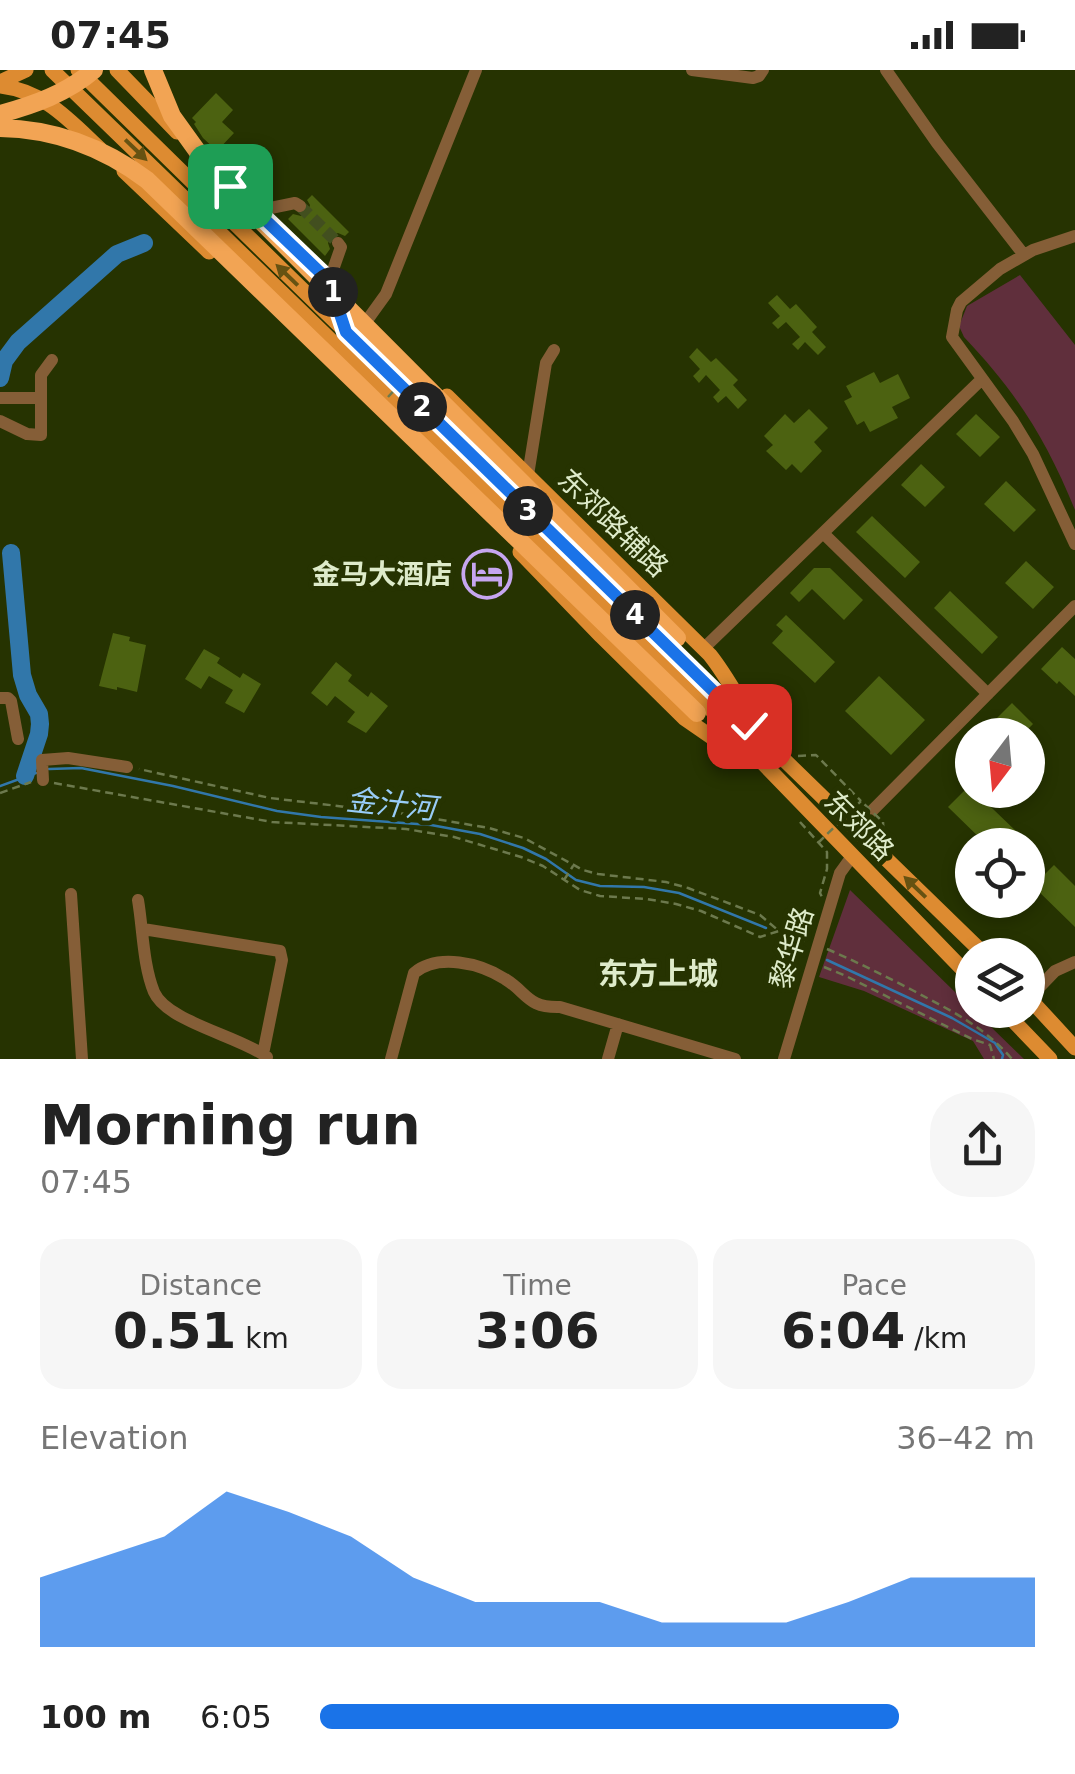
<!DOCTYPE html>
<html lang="en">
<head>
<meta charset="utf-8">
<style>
	body { margin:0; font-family:"DejaVu Sans","Noto Sans SC",sans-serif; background:#f6f6f6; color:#222; height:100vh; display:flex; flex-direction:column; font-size:38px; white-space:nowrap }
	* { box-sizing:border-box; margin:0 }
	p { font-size:32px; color:#767676 }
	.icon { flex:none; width:55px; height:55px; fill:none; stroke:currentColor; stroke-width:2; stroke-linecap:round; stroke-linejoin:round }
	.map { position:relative; height:989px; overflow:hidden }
	.sheet { display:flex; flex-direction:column; background:#fff; flex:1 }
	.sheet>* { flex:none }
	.needle { width:65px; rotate:196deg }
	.buttons { position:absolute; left:955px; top:648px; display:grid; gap:20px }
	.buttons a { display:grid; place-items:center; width:90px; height:90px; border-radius:50%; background:#fff; box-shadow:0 5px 15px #0003; font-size:50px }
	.pin { position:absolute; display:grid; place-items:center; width:85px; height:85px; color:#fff; margin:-42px; border-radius:20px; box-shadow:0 5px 15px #0006 }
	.km { position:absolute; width:50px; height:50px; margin:-25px; border-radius:50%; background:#222; color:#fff; font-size:28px; line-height:50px; text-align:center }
	.round { display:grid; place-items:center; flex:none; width:105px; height:105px; border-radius:40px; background:#f6f6f6 }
	.summary { display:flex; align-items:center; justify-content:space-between; height:170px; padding:0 40px }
	h1 { font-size:55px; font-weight:700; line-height:75px }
	.stats { display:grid; grid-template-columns:repeat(3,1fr); gap:15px; height:170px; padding:10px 40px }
	.stats div { display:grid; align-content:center; border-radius:25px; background:#f6f6f6; text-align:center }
	.stats b { font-size:50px; font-weight:700 }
	.stats small { font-size:28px; font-weight:400 }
	.stats p { font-size:28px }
	.chart { height:280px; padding:20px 40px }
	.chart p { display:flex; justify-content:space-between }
	.chart svg { width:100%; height:180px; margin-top:10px; fill:#1a73e8; opacity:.7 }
	ul { padding:0 40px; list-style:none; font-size:32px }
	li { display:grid; grid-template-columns:160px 120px 1fr; align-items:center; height:75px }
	li i { height:25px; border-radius:12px; background:#1a73e8 }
	.status { display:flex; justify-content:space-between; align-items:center; height:70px; padding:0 50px; background:#fff; direction:ltr }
	.status svg { height:28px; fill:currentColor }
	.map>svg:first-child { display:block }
	.green { fill:#602f3c }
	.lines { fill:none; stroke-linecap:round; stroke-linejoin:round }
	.stream { stroke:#3177aa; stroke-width:2.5 }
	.river { stroke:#3177aa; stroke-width:18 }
	.building { fill:#4c6211 }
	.minor-tunnel { stroke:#424f1f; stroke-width:12; stroke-dasharray:12 6; stroke-linecap:butt }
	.path { stroke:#6c794d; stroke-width:2.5; stroke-dasharray:8 5; stroke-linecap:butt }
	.minor { stroke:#855e37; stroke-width:12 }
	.major { stroke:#dd8b31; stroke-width:15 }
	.path-bridge { stroke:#6c794d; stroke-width:2.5; stroke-dasharray:8 5; stroke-linecap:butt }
	.major-bridge { stroke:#dd8b31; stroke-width:15 }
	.highway-bridge { stroke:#f2a454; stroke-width:18 }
	.oneway { fill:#665212 }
	.route-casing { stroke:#fff; stroke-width:20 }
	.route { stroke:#1a73e8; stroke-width:12 }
	.labels { text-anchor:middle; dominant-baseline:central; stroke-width:10; stroke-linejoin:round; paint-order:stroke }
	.street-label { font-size:28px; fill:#deebca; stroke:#263301 }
	.poi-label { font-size:28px; font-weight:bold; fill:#deebca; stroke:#263301; text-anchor:end }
	.water-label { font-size:30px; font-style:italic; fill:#98ccf7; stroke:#263301 }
	.neighbourhood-label { font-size:30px; font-weight:bold; fill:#deebca; stroke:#263301 }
</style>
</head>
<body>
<div class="status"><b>07:45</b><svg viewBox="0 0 49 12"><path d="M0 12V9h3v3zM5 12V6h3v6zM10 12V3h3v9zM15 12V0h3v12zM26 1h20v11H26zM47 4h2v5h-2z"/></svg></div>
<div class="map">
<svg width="1075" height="989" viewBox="0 0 1075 989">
	<rect width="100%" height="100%" fill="#263301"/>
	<path class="green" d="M 1020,205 L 1075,275 L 1075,440 C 1046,369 1017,323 964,267 L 959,256 L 967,236 Z
		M 850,820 L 1024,989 L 984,989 L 973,971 L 864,921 L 819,907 Z"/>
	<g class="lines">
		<path class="stream" d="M 49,699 L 81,698 L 173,716 L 277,741 L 321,747 L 431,755 L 480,764 L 523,778 L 546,789 L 576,810 L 600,816 L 644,817 L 679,823 L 766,858
			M 0,716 L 36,703
			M 827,890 L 952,948 L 995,973 L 1003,985 L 1002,989"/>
		<path class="river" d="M 0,308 L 4,291 L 18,272 L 117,184 L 144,173
			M 11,483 L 22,605 L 28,625 L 39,644 L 40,654 L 39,664 L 25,706"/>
	</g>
	<path class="building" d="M 216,23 L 233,40 L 222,52 L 234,63 L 217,81 L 203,68 L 194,54 L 196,52 L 192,48 Z
		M 312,125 L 349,162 L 345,166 L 338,163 L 331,166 L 328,173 L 330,179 L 325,186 L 288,149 L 293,144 L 301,146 L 308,142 L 310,135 L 307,130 Z
		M 777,225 L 790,239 L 796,234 L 817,257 L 812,262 L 826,277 L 818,285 L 805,272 L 798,280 L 792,274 L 800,267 L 786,252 L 778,259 L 772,253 L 780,246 L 768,233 Z
		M 697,278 L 711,292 L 716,288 L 738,310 L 733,315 L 747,330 L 738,339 L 726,326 L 718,333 L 713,327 L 720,320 L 706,305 L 699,313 L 693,306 L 700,299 L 689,287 Z
		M 874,302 L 880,313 L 898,304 L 910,328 L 892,337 L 898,348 L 870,362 L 864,351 L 857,355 L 844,331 L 852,327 L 846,316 Z
		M 809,339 L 828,358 L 814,372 L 822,381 L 801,403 L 792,394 L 786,400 L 766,381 L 773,375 L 764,366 L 785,344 L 794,353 Z
		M 976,344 L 1000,367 L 980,387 L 956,364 Z
		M 921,394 L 945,417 L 925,437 L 901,415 Z
		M 1006,411 L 1036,440 L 1014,462 L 984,434 Z
		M 872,446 L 920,492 L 905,508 L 856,462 Z
		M 1026,491 L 1054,517 L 1033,539 L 1005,513 Z
		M 814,498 L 830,498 L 863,530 L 844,550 L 812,519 L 799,532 L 790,523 Z
		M 950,521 L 998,567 L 982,584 L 934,538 Z
		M 786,545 L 835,592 L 815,613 L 772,573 L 783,561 L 776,555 Z
		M 113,563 L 130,567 L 129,571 L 146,575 L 137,622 L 117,617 L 117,620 L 99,616 Z
		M 1062,577 L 1075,589 L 1075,626 L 1059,611 L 1057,614 L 1041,599 Z
		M 204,579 L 220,588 L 217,593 L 240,608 L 243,603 L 261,614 L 244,643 L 225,633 L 233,620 L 209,606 L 201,619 L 185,609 Z
		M 336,592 L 352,605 L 348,611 L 368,627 L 371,622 L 388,636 L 366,663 L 347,652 L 355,642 L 335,626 L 327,636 L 311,623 Z
		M 879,606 L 925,650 L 891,685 L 845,641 Z
		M 1012,633 L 1033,654 L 1022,665 L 980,665 Z
		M 969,716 L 1019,764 L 1008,775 L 987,775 L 948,737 Z
		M 1054,795 L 1075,816 L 1075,857 L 1033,816 Z"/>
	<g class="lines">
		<path class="minor-tunnel" d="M 300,136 L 338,173"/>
		<path class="path" d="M 798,686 L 816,685 L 861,731
			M 54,713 L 272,752 L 406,759 L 454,767 L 521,787 L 543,796 L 580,820 L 600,826 L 647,829 L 676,834 L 701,841 L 760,867 L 779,861 L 760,845 L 688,818 L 666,812 L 598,804 L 583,800 L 524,768 L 489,758 L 406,744 L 270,728 L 139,699
			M 0,723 L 31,712
			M 800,752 L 827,782 L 827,799 L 820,823 L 822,827
			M 883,752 L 884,771
			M 564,810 L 573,796
			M 780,862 L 805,871
			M 827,879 C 857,892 885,906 914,921 C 953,942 982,955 1012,989
			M 824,897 L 846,906 L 972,969 L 990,975 L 994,989"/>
		<path class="minor" d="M 692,0 L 753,8 L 759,6 L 763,0
			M 886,0 L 937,73 L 1024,185
			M 256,141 L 295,133 L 300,136
			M 1075,166 L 1033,180 L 1000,199 L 961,232 L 957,240 L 952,267 L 1013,351 L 1033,384 L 1075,474
			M 329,211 L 341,177 L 338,173
			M 368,249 L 386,224 L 476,0
			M 0,328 L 39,328
			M 0,351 L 27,364 L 41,365 L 41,305 L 52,290
			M 528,405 L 546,293 L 554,280
			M 824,464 L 988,624
			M 704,578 L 982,309
			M 0,628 L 8,628 L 11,631 L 18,669
			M 43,710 L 42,690 L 68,688 L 127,697
			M 856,757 L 1075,536
			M 71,824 L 82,989
			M 138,830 C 143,860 143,895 154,922 C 167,952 239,966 267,987
			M 143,859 L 280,881 L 282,890 L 263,984
			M 1029,928 L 1055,901 L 1075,892
			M 391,989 L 414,903 C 438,883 480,893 505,909 C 528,923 527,938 560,937 L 735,989
			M 608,989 L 618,954
			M 784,989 L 840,803 L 853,785"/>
		<path class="major" d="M 52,0 L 698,626 L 972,909
			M 78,0 L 228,147 L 256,141
			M 117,0 L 177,62
			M 0,12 L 26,0
			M 0,16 C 44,21 69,50 100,79
			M 124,101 L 209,182
			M 334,225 L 346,262 L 749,656
			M 447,326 L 710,585 C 734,615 748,651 775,681
			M 520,482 L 601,566 L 684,648 L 713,668 L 748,683
			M 769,675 L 985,885
			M 1028,927 L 1075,978
			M 1003,940 L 1050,989"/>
		<path class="path-bridge" d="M 388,327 L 403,311
			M 818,773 L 861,731 L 883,752"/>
		<path class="major-bridge" d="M 228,147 L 346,262"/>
		<path class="highway-bridge" d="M 153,0 L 172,46 L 213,103 L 677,568
			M 0,44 C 34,35 67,23 94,0
			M 0,58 C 56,59 103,77 147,110 L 697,643"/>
	</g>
	<defs><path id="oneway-solid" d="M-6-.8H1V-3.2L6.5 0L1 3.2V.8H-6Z" transform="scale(2.5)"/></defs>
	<g class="oneway">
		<use href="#oneway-solid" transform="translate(136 80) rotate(44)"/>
		<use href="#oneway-solid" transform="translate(287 205) rotate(-136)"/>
		<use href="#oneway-solid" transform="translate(915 817) rotate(-136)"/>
	</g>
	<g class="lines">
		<g class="route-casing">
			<path id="route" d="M 230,116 L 329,211 L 346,262 L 749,656"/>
		</g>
		<use href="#route" class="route"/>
	</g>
	<defs>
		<g id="hotel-ring" transform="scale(2.5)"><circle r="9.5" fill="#263301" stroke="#c6a6f0" stroke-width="1.5"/><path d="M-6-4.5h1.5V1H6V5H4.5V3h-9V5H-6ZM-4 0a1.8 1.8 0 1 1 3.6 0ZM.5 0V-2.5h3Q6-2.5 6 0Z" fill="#c6a6f0"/></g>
	</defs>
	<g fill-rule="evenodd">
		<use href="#hotel-ring" x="487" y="504"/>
	</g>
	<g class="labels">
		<g class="street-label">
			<text transform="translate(613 453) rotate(44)">东郊路辅路</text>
			<text transform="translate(859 756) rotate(45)">东郊路</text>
			<text transform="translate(792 878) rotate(-73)">黎华路</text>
		</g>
		<g class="poi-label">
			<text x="452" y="504">金马大酒店</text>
		</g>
		<g class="water-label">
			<text transform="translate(391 734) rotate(6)">金汁河</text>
		</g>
		<g class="neighbourhood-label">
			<text x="658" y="903">东方上城</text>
		</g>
	</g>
</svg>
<div class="buttons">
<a><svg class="needle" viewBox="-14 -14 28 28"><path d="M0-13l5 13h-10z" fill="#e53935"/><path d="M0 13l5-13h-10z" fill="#767676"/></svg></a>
<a><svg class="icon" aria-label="locate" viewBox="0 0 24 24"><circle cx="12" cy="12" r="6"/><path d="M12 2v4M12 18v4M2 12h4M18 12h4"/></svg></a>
<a><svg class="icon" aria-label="layers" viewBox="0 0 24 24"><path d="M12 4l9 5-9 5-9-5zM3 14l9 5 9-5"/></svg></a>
</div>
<div class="pin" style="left:230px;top:116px;background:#1e9e55"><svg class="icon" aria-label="arrive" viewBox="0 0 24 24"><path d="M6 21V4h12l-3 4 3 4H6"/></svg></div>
<div class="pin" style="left:749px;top:656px;background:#d93025"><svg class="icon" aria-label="check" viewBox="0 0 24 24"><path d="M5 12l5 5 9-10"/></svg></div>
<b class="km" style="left:333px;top:222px">1</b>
<b class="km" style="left:422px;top:337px">2</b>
<b class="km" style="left:528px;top:441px">3</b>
<b class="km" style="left:635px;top:545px">4</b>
</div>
<section class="sheet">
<div class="summary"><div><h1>Morning run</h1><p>07:45</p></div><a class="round"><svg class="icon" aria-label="share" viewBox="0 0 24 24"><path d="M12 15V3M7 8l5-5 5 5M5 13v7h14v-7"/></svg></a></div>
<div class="stats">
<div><p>Distance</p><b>0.51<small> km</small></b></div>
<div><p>Time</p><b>3:06</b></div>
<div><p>Pace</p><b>6:04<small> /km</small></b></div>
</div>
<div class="chart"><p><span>Elevation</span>36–42 m</p>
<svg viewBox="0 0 160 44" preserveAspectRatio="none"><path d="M0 44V27L10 22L20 17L30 6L40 11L50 17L60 27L70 33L80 33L90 33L100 38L110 38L120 38L130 33L140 27L150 27L160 27V44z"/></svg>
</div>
<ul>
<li><b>100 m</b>6:05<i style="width:81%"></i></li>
</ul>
</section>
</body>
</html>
